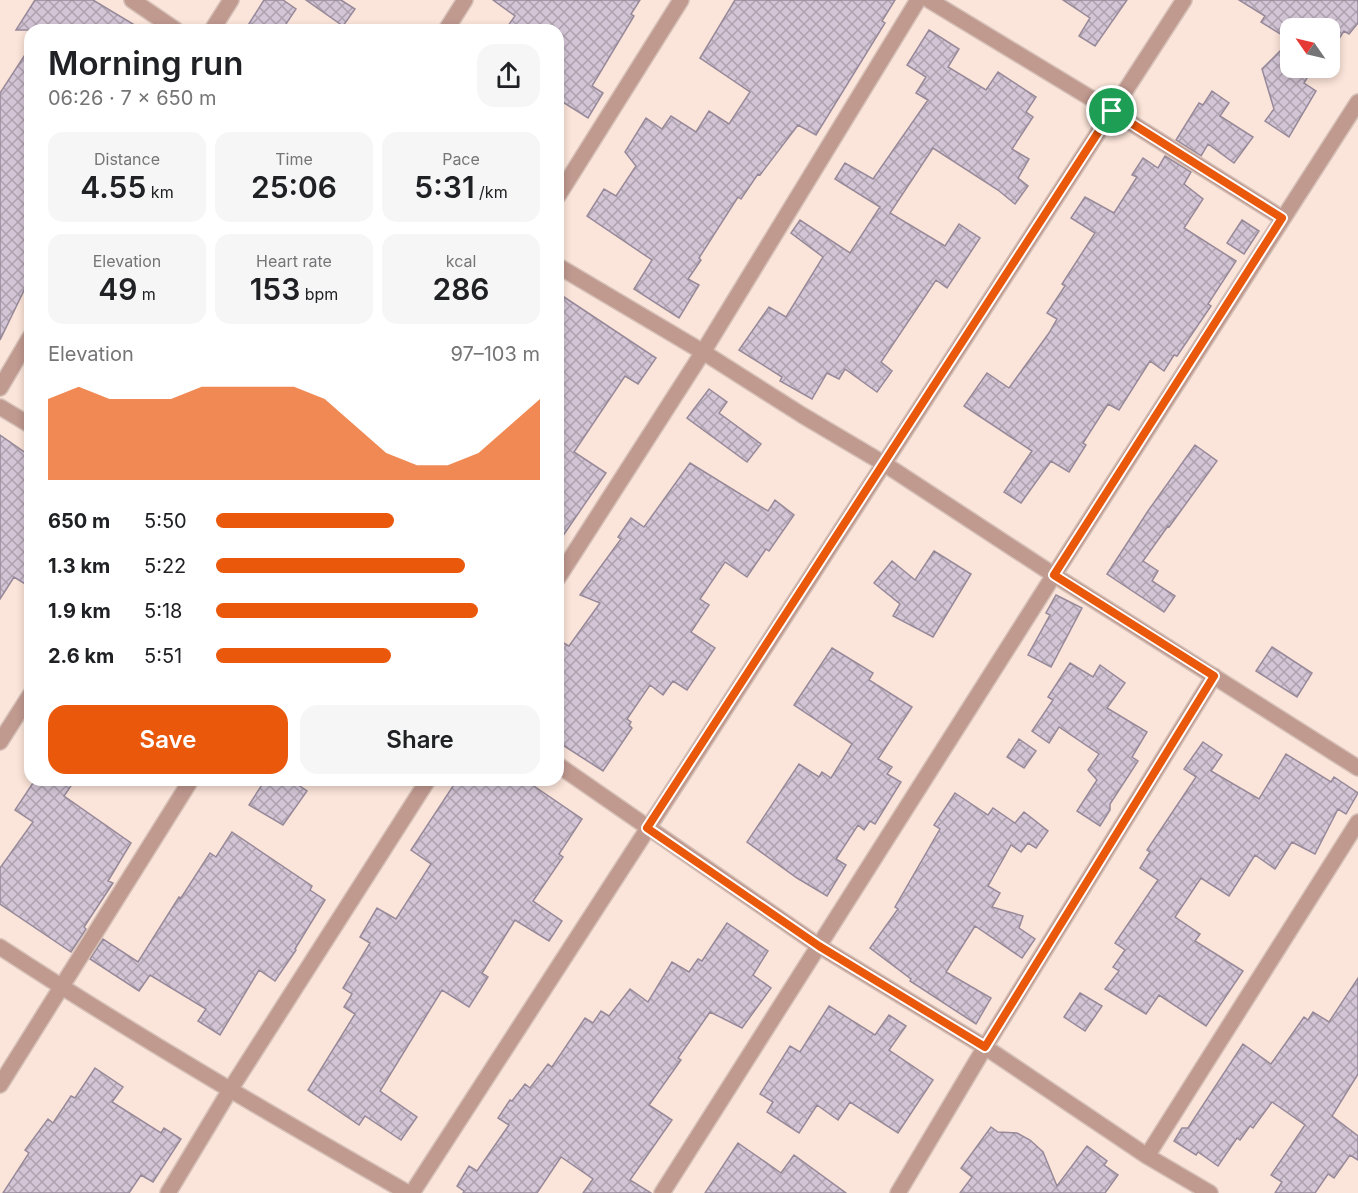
<!DOCTYPE html>
<html lang="en">
<head>
<meta charset="utf-8">
<style>
	body { margin:0; font-family:Inter,sans-serif; background:#f6f6f6; color:#202124; height:100vh; display:flex; flex-direction:column; font-size:22px; white-space:nowrap }
	* { box-sizing:border-box; margin:0 }
	p { font-size:20px; color:#757577 }
	.icon { flex:none; width:33px; height:33px; fill:none; stroke:currentColor; stroke-width:2; stroke-linecap:round; stroke-linejoin:round }
	.map { position:relative; flex:1; overflow:hidden }
	.details { position:absolute; left:24px; top:24px; width:540px; height:762px; display:flex; flex-direction:column; background:#fff; border-radius:18px; box-shadow:0 3px 9px #0003 }
	.details>* { flex:none }
	.needle { width:39px; rotate:304deg }
	.fabs { position:absolute; left:1280px; top:18px; display:grid; gap:12px }
	.fabs a { display:grid; place-items:center; width:60px; height:60px; border-radius:12px; background:#fff; box-shadow:0 3px 9px #0003; font-size:30px }
	.pin { position:absolute; display:grid; place-items:center; width:51px; height:51px; color:#fff; margin:-26px; border:3px solid #fff; border-radius:50%; box-shadow:0 2px 6px #0007 }
	.round { display:grid; place-items:center; flex:none; width:63px; height:63px; border-radius:18px; background:#f6f6f6 }
	.head { display:flex; align-items:center; justify-content:space-between; height:102px; padding:0 24px }
	h1 { font-size:33px; font-weight:600; line-height:45px }
	.stats { display:grid; grid-template-columns:repeat(3,1fr); gap:9px; height:102px; padding:6px 24px }
	.stats div { display:grid; align-content:center; border-radius:15px; background:#f6f6f6; text-align:center }
	.stats b { font-size:30px; font-weight:600 }
	.stats small { font-size:16px; font-weight:400 }
	.stats p { font-size:16px }
	.chart { height:168px; padding:12px 24px }
	.chart p { display:flex; justify-content:space-between }
	.chart svg { width:100%; height:108px; margin-top:6px; fill:#ea580c; opacity:.7 }
	.cta { display:flex; gap:12px; margin-top:auto; padding:12px 24px }
	.cta a { flex:1; height:69px; border-radius:18px; background:#ea580c; color:#fff; font-size:24px; font-weight:600; line-height:69px; text-align:center }
	.cta a+a { background:#f6f6f6; color:#202124 }
	ul { padding:0 24px; list-style:none; font-size:20px }
	li { display:grid; grid-template-columns:96px 72px 1fr; align-items:center; height:45px }
	li i { height:15px; border-radius:8px; background:#ea580c }
	.map>svg:first-child { display:block }
	.building { fill:url(#building-cross-hatch); stroke:#978999; stroke-width:1.5 }
	.lines { fill:none; stroke-linecap:round; stroke-linejoin:round }
	.minor-casing { stroke:#d5c1b8; stroke-width:18 }
	.minor { stroke:#c0998f; stroke-width:15 }
	.route-casing { stroke:#fff; stroke-width:12 }
	.route { stroke:#ea580c; stroke-width:8 }
</style>
</head>
<body>
<div class="map">
<svg width="1358" height="1193" viewBox="0 0 1358 1193">
	<defs>
		<pattern id="building-cross-hatch" width="8" height="8" patternUnits="userSpaceOnUse" patternTransform="scale(1.5)"><rect width="8" height="8" fill="#d4c5d6"/><path d="M0 0l8 8M0 8l8-8" fill="none" stroke="#ada1ae"/></pattern>
	</defs>
	<rect width="100%" height="100%" fill="#fbe4d9"/>
	<path class="building" d="M 35,0 L 93,0 L 143,30 L 16,30 Z
		M 264,0 L 283,0 L 296,9 L 282,30 L 245,30 Z
		M 306,0 L 341,0 L 355,9 L 343,26 Z
		M 493,0 L 640,0 L 631,14 L 634,16 L 592,86 L 603,93 L 588,118 L 558,99 L 558,30 L 505,30 L 515,16 Z
		M 735,0 L 895,0 L 882,21 L 885,23 L 816,135 L 798,125 L 760,175 L 758,174 L 741,199 L 738,197 L 699,258 L 701,260 L 688,279 L 699,285 L 679,318 L 634,289 L 652,260 L 587,216 L 604,189 L 616,196 L 636,166 L 625,152 L 646,118 L 662,129 L 671,116 L 696,132 L 709,111 L 729,124 L 750,92 L 700,58 Z
		M 1063,0 L 1127,0 L 1095,46 L 1079,36 L 1090,18 Z
		M 1239,0 L 1358,0 L 1358,23 L 1349,34 L 1344,31 L 1329,54 L 1329,28 L 1290,28 L 1290,40 L 1261,22 L 1265,16 Z
		M 929,30 L 959,49 L 948,67 L 986,90 L 998,72 L 1036,97 L 1026,112 L 1033,117 L 1012,149 L 1029,159 L 1018,178 L 1028,186 L 1015,204 L 998,190 L 933,148 L 890,213 L 945,246 L 959,224 L 980,238 L 947,288 L 936,280 L 881,362 L 892,371 L 877,392 L 845,369 L 839,379 L 827,373 L 812,399 L 780,381 L 782,377 L 739,350 L 769,307 L 786,317 L 823,257 L 791,233 L 800,220 L 850,253 L 880,207 L 835,179 L 845,163 L 873,179 L 928,100 L 916,93 L 926,77 L 907,65 Z
		M 1290,41 L 1290,68 L 1313,68 L 1304,83 L 1316,91 L 1289,137 L 1265,121 L 1274,109 L 1262,69 Z
		M 30,47 L 30,278 L 0,340 L 0,93 Z
		M 1212,91 L 1229,103 L 1220,116 L 1253,137 L 1234,163 L 1208,144 L 1201,156 L 1176,140 L 1199,103 L 1203,105 Z
		M 1165,156 L 1191,172 L 1184,184 L 1203,199 L 1184,228 L 1236,261 L 1208,304 L 1211,306 L 1177,356 L 1174,355 L 1164,371 L 1150,361 L 1119,410 L 1108,404 L 1083,443 L 1086,445 L 1069,472 L 1051,461 L 1021,503 L 1004,492 L 1032,451 L 964,406 L 987,373 L 1009,388 L 1049,333 L 1057,319 L 1047,313 L 1065,286 L 1062,284 L 1095,233 L 1071,218 L 1085,197 L 1114,213 L 1137,177 L 1132,175 L 1143,158 L 1158,168 Z
		M 1242,220 L 1259,231 L 1244,254 L 1227,243 Z
		M 558,293 L 656,358 L 638,384 L 625,376 L 574,452 L 606,473 L 558,543 Z
		M 709,389 L 727,402 L 719,413 L 761,444 L 747,462 L 687,418 Z
		M 0,435 L 30,456 L 30,587 L 14,577 L 0,599 Z
		M 1195,445 L 1217,461 L 1169,527 L 1168,526 L 1143,561 L 1158,571 L 1152,581 L 1175,596 L 1164,612 L 1107,574 L 1148,511 Z
		M 690,463 L 768,511 L 775,500 L 794,515 L 769,551 L 766,549 L 747,577 L 725,562 L 700,599 L 709,605 L 691,632 L 715,648 L 687,690 L 673,681 L 663,695 L 650,685 L 627,719 L 631,722 L 629,725 L 632,728 L 603,771 L 558,742 L 558,640 L 569,646 L 600,603 L 580,595 L 621,539 L 618,537 L 631,518 L 644,527 Z
		M 934,551 L 971,574 L 933,637 L 893,616 L 900,604 L 874,583 L 892,561 L 915,580 Z
		M 1056,595 L 1082,608 L 1051,667 L 1028,655 L 1050,615 L 1046,613 Z
		M 1272,647 L 1312,673 L 1297,697 L 1256,671 Z
		M 832,648 L 873,673 L 869,680 L 912,707 L 878,759 L 892,767 L 887,774 L 901,782 L 875,824 L 870,821 L 864,830 L 858,825 L 836,859 L 846,865 L 827,896 L 797,878 L 747,842 L 799,764 L 819,777 L 822,772 L 831,778 L 852,744 L 794,705 Z
		M 1070,663 L 1093,677 L 1100,665 L 1125,683 L 1107,708 L 1147,732 L 1132,757 L 1138,761 L 1110,804 L 1110,810 L 1100,826 L 1077,811 L 1097,780 L 1088,770 L 1099,754 L 1059,727 L 1049,743 L 1032,731 L 1053,700 L 1048,697 Z
		M 1019,739 L 1036,751 L 1024,768 L 1007,757 Z
		M 1203,742 L 1222,755 L 1211,771 L 1259,799 L 1286,754 L 1331,782 L 1334,777 L 1358,793 L 1346,814 L 1338,809 L 1315,854 L 1292,842 L 1275,869 L 1255,855 L 1229,896 L 1201,878 L 1175,917 L 1200,934 L 1195,941 L 1243,971 L 1206,1026 L 1159,995 L 1146,1014 L 1105,989 L 1119,971 L 1113,967 L 1125,950 L 1115,943 L 1158,880 L 1140,868 L 1150,852 L 1147,850 L 1196,777 L 1184,769 Z
		M 35,780 L 75,780 L 64,796 L 131,843 L 108,881 L 113,883 L 84,927 L 86,929 L 71,952 L 0,904 L 0,868 L 33,822 L 15,810 Z
		M 265,780 L 291,780 L 307,791 L 283,825 L 249,805 Z
		M 457,780 L 525,780 L 582,819 L 559,854 L 563,857 L 533,901 L 562,921 L 549,941 L 515,920 L 482,973 L 488,977 L 469,1007 L 442,990 L 380,1091 L 417,1117 L 401,1140 L 365,1116 L 359,1125 L 308,1090 L 355,1014 L 344,1007 L 352,994 L 343,988 L 370,943 L 360,937 L 377,908 L 396,919 L 431,864 L 411,850 Z
		M 955,793 L 988,815 L 993,808 L 1015,823 L 1024,812 L 1048,831 L 1036,848 L 1028,843 L 1021,852 L 1011,845 L 988,886 L 1000,893 L 992,907 L 1023,916 L 1019,928 L 1035,939 L 1022,958 L 975,926 L 946,972 L 991,998 L 976,1024 L 910,981 L 911,979 L 870,948 L 898,909 L 895,907 L 940,829 L 934,825 Z
		M 232,832 L 312,886 L 310,890 L 325,900 L 295,949 L 296,950 L 275,981 L 259,970 L 220,1035 L 198,1021 L 206,1009 L 150,975 L 139,991 L 90,959 L 103,939 L 138,962 L 179,897 L 181,898 L 210,853 L 216,857 Z
		M 727,923 L 768,951 L 753,975 L 771,988 L 742,1028 L 710,1012 L 678,1058 L 681,1060 L 649,1105 L 672,1120 L 630,1180 L 651,1193 L 583,1193 L 593,1179 L 561,1157 L 537,1193 L 463,1193 L 464,1191 L 457,1186 L 469,1166 L 477,1171 L 509,1125 L 498,1118 L 510,1100 L 512,1101 L 525,1084 L 530,1088 L 548,1064 L 552,1067 L 585,1018 L 593,1023 L 601,1011 L 609,1016 L 630,989 L 648,1002 L 672,962 L 689,972 L 698,959 L 702,961 Z
		M 1358,978 L 1358,1074 L 1332,1116 L 1358,1136 L 1358,1160 L 1350,1155 L 1334,1178 L 1328,1174 L 1315,1193 L 1275,1193 L 1282,1182 L 1271,1175 L 1305,1125 L 1272,1102 L 1253,1128 L 1250,1126 L 1240,1140 L 1237,1138 L 1218,1166 L 1198,1152 L 1196,1155 L 1174,1141 L 1182,1128 L 1188,1128 L 1243,1044 L 1271,1064 L 1304,1017 L 1308,1020 L 1313,1012 L 1329,1022 Z
		M 1080,993 L 1102,1006 L 1085,1031 L 1064,1017 Z
		M 829,1006 L 875,1035 L 889,1015 L 906,1026 L 889,1050 L 933,1080 L 898,1133 L 850,1102 L 838,1120 L 817,1105 L 799,1133 L 767,1112 L 773,1102 L 760,1094 L 790,1046 L 800,1052 Z
		M 95,1068 L 123,1087 L 112,1102 L 161,1133 L 164,1128 L 181,1139 L 153,1182 L 141,1175 L 129,1193 L 3,1193 L 29,1153 L 25,1150 L 48,1119 L 53,1123 L 71,1096 L 75,1098 Z
		M 991,1127 L 998,1132 L 1017,1133 L 1030,1140 L 1043,1152 L 1057,1186 L 1087,1146 L 1107,1161 L 1104,1165 L 1118,1175 L 1105,1193 L 960,1193 L 972,1177 L 961,1168 Z
		M 738,1143 L 781,1173 L 794,1155 L 846,1193 L 705,1193 Z"/>
	<g class="lines">
		<g class="minor-casing">
			<path id="minor" d="M 132,0 L 176,30
				M 929,0 L 1112,111 L 1282,218
				M 212,30 L 231,0
				M 446,30 L 465,0
				M 558,196 L 681,0
				M 558,266 L 703,352 L 802,415 L 883,463 L 1054,575 L 1358,768
				M 0,388 L 30,337
				M 0,407 L 30,425
				M 558,578 L 703,352 L 918,0
				M 0,742 L 30,695
				M 558,765 L 819,946 L 985,1047 L 1147,1156 L 1210,1193
				M 0,947 C 133,1034 270,1114 408,1193
				M 0,1085 L 191,780
				M 1147,1156 L 1358,822
				M 168,1193 L 230,1090 L 428,780
				M 412,1193 L 1184,0
				M 662,1193 L 1054,575 L 1358,102
				M 898,1193 L 985,1047 L 1214,676"/>
		</g>
		<use href="#minor" class="minor"/>
	</g>
	<g class="lines">
		<g class="route-casing">
			<path id="route" d="M 1112,111 L 1282,218 L 1054,575 L 1214,676 L 985,1047 L 819,946 L 647,828 Z"/>
		</g>
		<use href="#route" class="route"/>
	</g>
</svg>
<div class="fabs">
<a><svg class="needle" viewBox="-14 -14 28 28"><path d="M0-13l5 13h-10z" fill="#e53935"/><path d="M0 13l5-13h-10z" fill="#757577"/></svg></a>
</div>
<div class="pin" style="left:1112px;top:111px;background:#1e9e55"><svg class="icon" aria-label="arrive" viewBox="0 0 24 24"><path d="M6 21V4h12l-3 4 3 4H6"/></svg></div>
<section class="details">
<div class="head"><div><h1>Morning run</h1><p>06:26 · 7 × 650 m</p></div><a class="round"><svg class="icon" aria-label="share" viewBox="0 0 24 24"><path d="M12 15V3M7 8l5-5 5 5M5 13v7h14v-7"/></svg></a></div>
<div class="stats">
<div><p>Distance</p><b>4.55<small> km</small></b></div>
<div><p>Time</p><b>25:06</b></div>
<div><p>Pace</p><b>5:31<small> /km</small></b></div>
</div>
<div class="stats">
<div><p>Elevation</p><b>49<small> m</small></b></div>
<div><p>Heart rate</p><b>153<small> bpm</small></b></div>
<div><p>kcal</p><b>286</b></div>
</div>
<div class="chart"><p><span>Elevation</span>97–103 m</p>
<svg viewBox="0 0 160 44" preserveAspectRatio="none"><path d="M0 44V11L10 6L20 11L30 11L40 11L50 6L60 6L70 6L80 6L90 11L100 22L110 33L120 38L130 38L140 33L150 22L160 11V44z"/></svg>
</div>
<ul>
<li><b>650 m</b>5:50<i style="width:55%"></i></li>
<li><b>1.3 km</b>5:22<i style="width:77%"></i></li>
<li><b>1.9 km</b>5:18<i style="width:81%"></i></li>
<li><b>2.6 km</b>5:51<i style="width:54%"></i></li>
</ul>
<div class="cta"><a>Save</a><a>Share</a></div>
</section>
</div>
</body>
</html>
